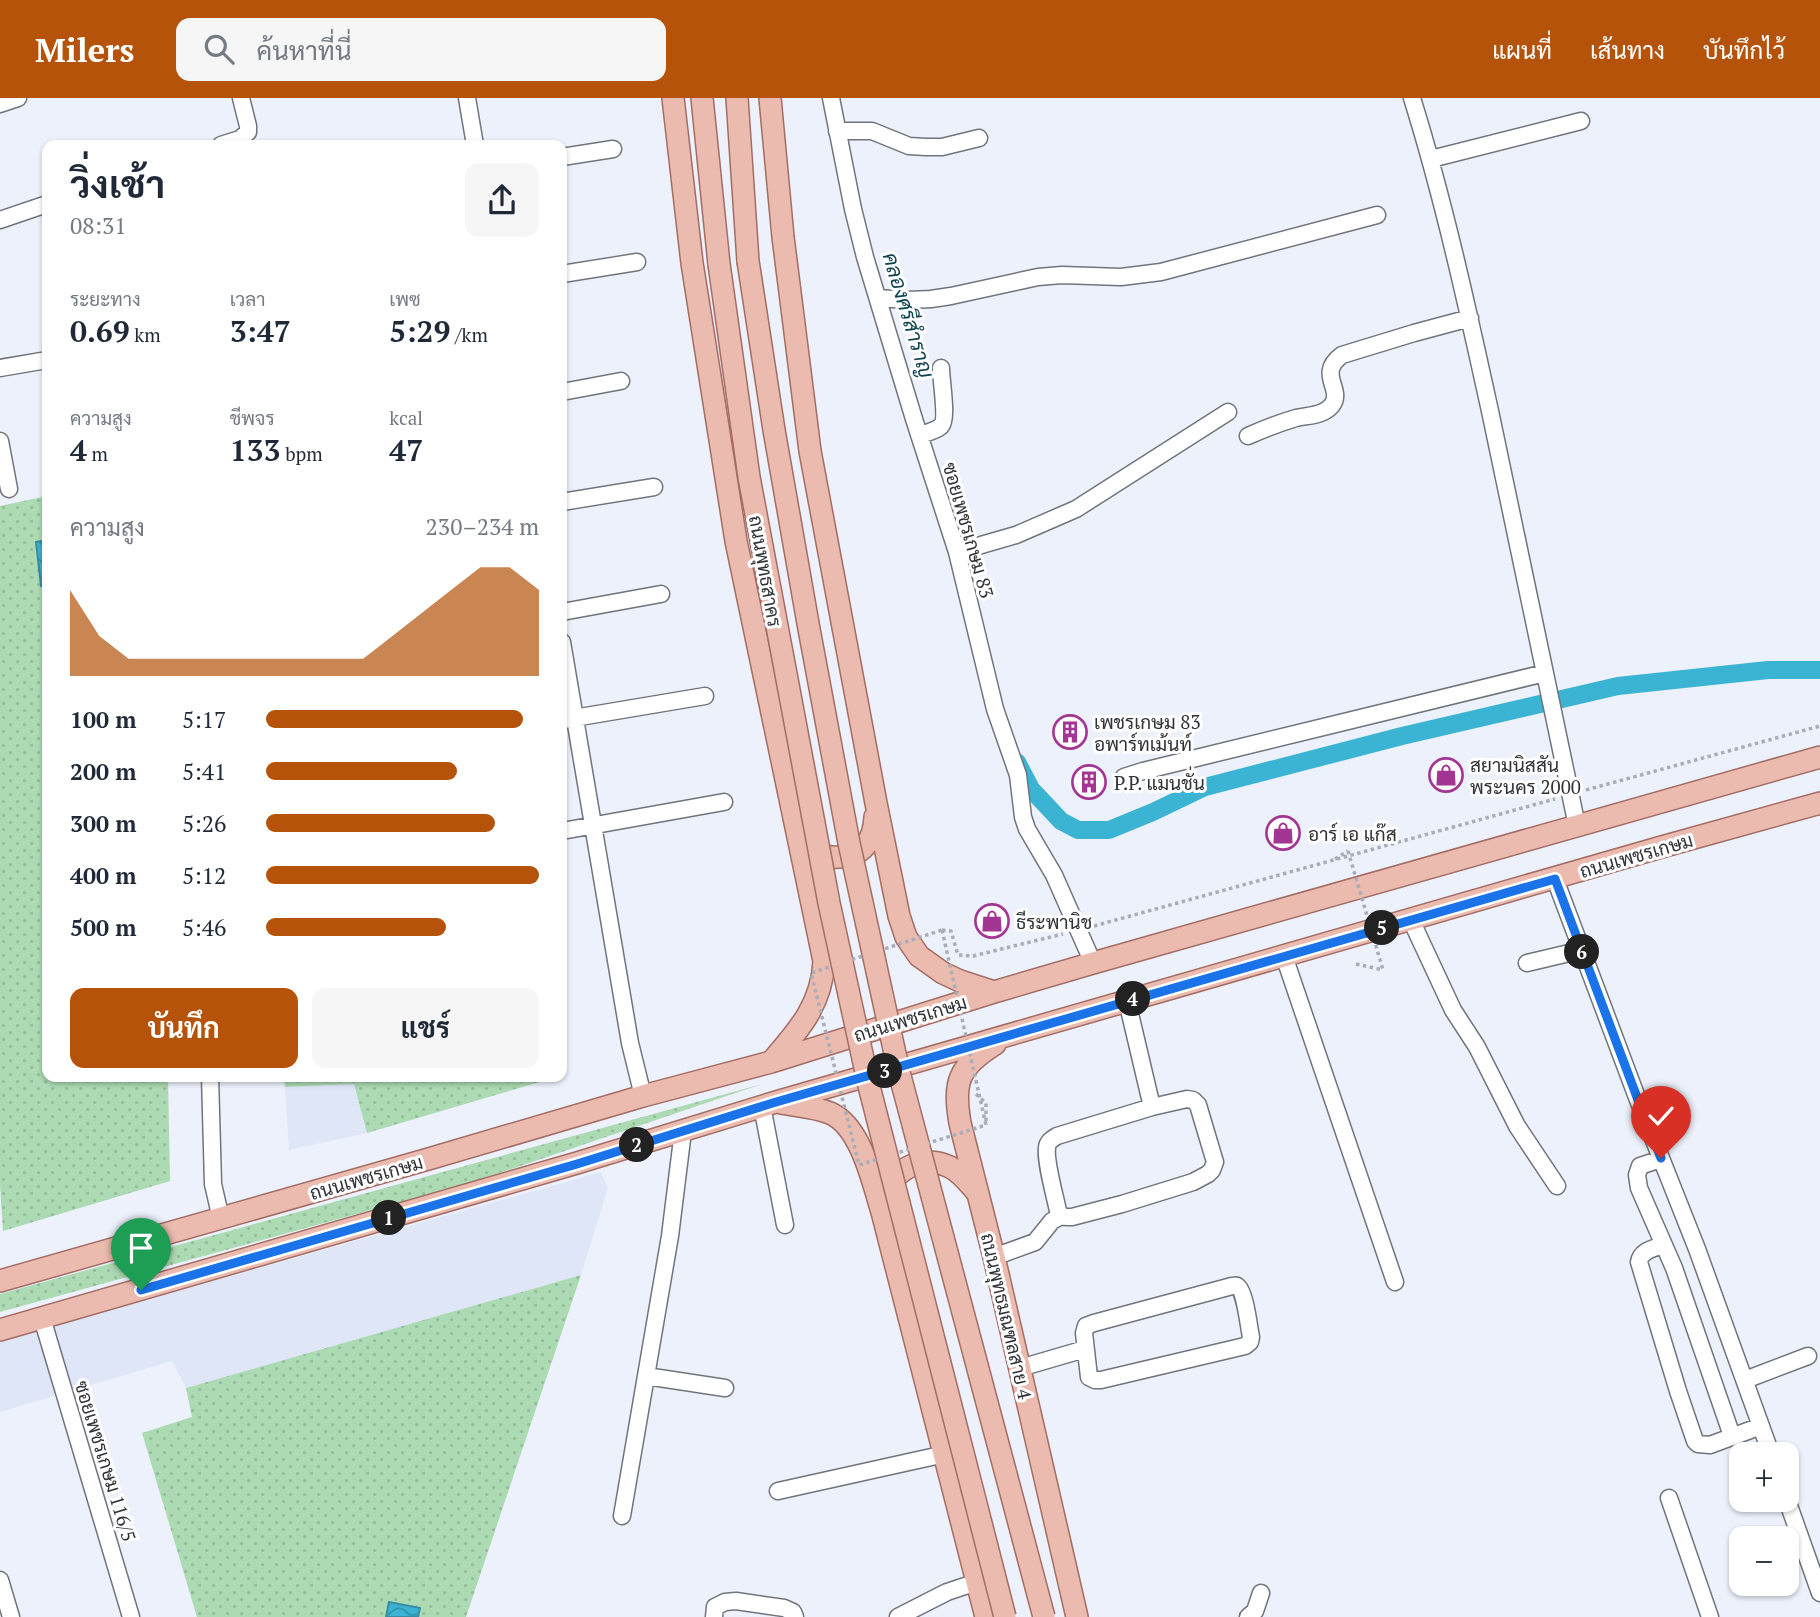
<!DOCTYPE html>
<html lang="th">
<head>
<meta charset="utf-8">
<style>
	body { margin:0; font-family:"PT Serif",Sarabun,serif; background:#f6f6f7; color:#1f2937; height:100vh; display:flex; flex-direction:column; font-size:26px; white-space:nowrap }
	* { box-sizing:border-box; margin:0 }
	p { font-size:23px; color:#747a83 }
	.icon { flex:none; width:38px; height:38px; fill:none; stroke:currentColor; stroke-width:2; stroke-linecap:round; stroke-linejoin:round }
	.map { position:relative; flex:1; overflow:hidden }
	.panel { position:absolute; left:42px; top:42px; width:525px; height:942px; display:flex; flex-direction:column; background:#fff; border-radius:14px; box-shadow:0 2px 5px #0004 }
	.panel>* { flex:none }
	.controls { position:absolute; left:1729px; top:1344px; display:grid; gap:14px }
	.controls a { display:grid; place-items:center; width:70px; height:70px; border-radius:14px; background:#fff; box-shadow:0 2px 5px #0004; font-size:35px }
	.pin { position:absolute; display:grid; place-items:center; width:60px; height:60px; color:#fff; margin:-72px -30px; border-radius:50% 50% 50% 0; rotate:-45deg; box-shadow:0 0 7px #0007 }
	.pin .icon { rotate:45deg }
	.km { position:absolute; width:35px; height:35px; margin:-18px; border-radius:50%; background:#222; color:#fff; font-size:19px; line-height:35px; text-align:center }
	.round { display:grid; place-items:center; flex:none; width:74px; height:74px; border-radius:14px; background:#f6f6f7 }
	.summary { display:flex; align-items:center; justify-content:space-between; height:119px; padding:0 28px }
	h1 { font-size:38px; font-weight:700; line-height:52px }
	.figures { display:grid; grid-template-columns:repeat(3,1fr); gap:10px; height:119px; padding:7px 28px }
	.figures div { display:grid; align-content:center }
	.figures b { font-size:30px; font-weight:700 }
	.figures small { font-size:19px; font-weight:400 }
	.figures p { font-size:19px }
	.chart { height:196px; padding:14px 28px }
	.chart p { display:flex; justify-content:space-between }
	.chart svg { width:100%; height:126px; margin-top:7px; fill:#b45309; opacity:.7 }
	.cta { display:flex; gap:14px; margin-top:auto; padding:14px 28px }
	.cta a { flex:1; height:80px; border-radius:14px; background:#b45309; color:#fff; font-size:28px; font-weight:700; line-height:80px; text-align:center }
	.cta a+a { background:#f6f6f7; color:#1f2937 }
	ul { padding:0 28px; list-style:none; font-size:23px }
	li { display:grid; grid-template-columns:112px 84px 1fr; align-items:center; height:52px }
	li i { height:18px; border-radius:9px; background:#b45309 }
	header { display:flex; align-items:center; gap:42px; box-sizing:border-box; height:98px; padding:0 35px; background:#b45309; color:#fff }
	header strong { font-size:33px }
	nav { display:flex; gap:38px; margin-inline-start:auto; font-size:24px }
	.search { width:490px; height:63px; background:#f6f6f7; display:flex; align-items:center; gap:18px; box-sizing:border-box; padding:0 24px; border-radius:14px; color:#747a83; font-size:26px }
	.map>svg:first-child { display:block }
	.built { fill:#dfe6f7 }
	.grass { fill:url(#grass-dots) }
	.water { fill:url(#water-waves); stroke:#378da3; stroke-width:2 }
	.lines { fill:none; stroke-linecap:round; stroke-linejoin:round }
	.canal { stroke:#3ab4d2; stroke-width:18 }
	.minor-casing { stroke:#70747c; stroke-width:19 }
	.major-casing { stroke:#a36d64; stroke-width:24 }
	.path { stroke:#aaadb5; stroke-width:3.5; stroke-dasharray:3.5 3.5; stroke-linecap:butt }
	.minor { stroke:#fff; stroke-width:16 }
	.major { stroke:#ecbbb0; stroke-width:21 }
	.major-bridge-casing { stroke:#a36d64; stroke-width:24; stroke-linecap:butt }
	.path-bridge { stroke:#aaadb5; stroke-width:3.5; stroke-dasharray:3.5 3.5; stroke-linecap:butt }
	.major-bridge { stroke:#ecbbb0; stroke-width:21 }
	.route-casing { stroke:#fff; stroke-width:14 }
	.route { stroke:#1a73e8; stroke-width:9 }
	.labels { text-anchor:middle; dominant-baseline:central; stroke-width:6; stroke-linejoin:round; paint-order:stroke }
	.street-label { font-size:19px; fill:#313236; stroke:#fff }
	.poi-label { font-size:19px; fill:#313236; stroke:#fff; text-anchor:start }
	.water-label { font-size:21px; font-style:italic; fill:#0e4350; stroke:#fff }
</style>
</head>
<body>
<header>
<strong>Milers</strong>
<div class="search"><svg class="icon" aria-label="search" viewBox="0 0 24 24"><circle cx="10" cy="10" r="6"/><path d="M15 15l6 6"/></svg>ค้นหาที่นี่</div>
<nav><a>แผนที่</a><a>เส้นทาง</a><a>บันทึกไว้</a></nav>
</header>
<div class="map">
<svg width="1820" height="1519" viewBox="0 0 1820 1519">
	<defs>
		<pattern id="grass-dots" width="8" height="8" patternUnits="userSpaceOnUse" patternTransform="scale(1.75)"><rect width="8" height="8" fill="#acdab3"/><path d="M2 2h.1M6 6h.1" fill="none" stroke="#94bc9b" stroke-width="1.8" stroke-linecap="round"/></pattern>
		<pattern id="water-waves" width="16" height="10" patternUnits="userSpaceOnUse" patternTransform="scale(1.75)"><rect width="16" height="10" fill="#3ab4d2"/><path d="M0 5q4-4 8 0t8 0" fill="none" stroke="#3193ab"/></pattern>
	</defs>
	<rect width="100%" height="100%" fill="#edf1fb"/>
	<path class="built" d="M 354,986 L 367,1035 L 289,1052 L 285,989 Z
		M 601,1074 L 608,1090 L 581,1177 L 186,1290 L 172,1263 L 0,1314 L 0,1243 Z"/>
	<path class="grass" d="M 47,398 L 47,978 L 168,978 L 170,1083 L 3,1133 L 0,1087 L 0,408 Z
		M 284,978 L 560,978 L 367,1035 L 354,986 L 285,989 Z
		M 762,986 L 473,1084 L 0,1214 L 0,1196 Z
		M 581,1177 L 466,1519 L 197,1519 L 142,1335 L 192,1319 L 186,1290 Z"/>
	<path class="water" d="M 47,442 L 47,488 L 41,488 L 36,444 Z
		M 389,1504 L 420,1510 L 418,1519 L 386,1519 Z"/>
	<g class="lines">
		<path class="canal" d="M 1017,664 L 1031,691 L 1061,723 L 1078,732 L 1109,732 L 1153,714 L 1205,689 L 1402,638 L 1618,588 L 1768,572 L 1820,572"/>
		<g class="minor-casing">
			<path id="minor" d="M 467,0 L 475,47
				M 831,0 L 853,111 L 865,159 L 914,321 L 957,454 L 995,611 L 1018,677 L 1023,719 L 1027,731 L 1054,777 L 1093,865
				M 1412,0 C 1444,103 1467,208 1490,313 C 1520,452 1548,590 1577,728
				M 0,6 L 18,0
				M 837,33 L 872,33 L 909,48 L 926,49 L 942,49 L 979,40
				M 221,47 L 240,41 L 248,34 L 248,28 L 241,0
				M 562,59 L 613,51
				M 1431,61 L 1581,23
				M 0,122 L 47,106
				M 562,176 L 637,164
				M 878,200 L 908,202 L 931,201 L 951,198 L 1038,179 L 1062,177 L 1121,179 L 1161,174 L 1377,117
				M 0,270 L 47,262
				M 562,294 L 621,283
				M 919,337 C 926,335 936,333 941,328 C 948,321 941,283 941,270
				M 1248,338 C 1264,331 1279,325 1296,320 C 1305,318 1315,318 1323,314 C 1327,312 1330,310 1332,307 C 1344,291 1316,276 1342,257 L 1414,235 L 1470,220
				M 0,343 L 9,391
				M 562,404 L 654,389
				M 957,454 L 1016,437 L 1076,411 L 1228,314
				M 562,514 L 661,496
				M 562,544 L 630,945 L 643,998
				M 562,622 L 705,598
				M 1124,679 L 1143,673 L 1545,575
				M 562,733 L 724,704
				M 1555,781 L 1638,1002 L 1697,1151 L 1771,1356
				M 1411,822 L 1453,912 L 1477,949 L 1517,1028 L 1557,1088
				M 1284,858 L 1395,1184
				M 1527,865 L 1582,852
				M 1127,903 L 1152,1009
				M 210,978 L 213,1086 L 221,1121
				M 1187,1001 L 1193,1002 L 1198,1007 L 1215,1064 L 1212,1072 L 1208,1076 L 1193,1084 L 1122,1106 L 1072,1119 C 1064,1119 1062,1120 1058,1113 C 1055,1098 1045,1063 1047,1050 C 1047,1044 1052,1041 1057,1038 L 1152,1009 Z
				M 762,1008 L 785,1127
				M 1661,1061 L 1640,1068 L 1637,1077 L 1639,1090 L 1674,1170 L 1732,1338
				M 1663,1147 C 1653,1151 1641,1152 1639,1164 L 1678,1293 L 1695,1343 L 1698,1346 L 1710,1347 L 1761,1328
				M 994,1159 L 1035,1144 L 1052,1123 L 1061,1118
				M 1232,1188 C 1233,1188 1236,1187 1237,1188 C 1245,1192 1249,1230 1251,1239 L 1250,1244 L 1245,1248 L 1101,1282 L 1095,1282 L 1089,1279 L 1084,1235 L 1086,1228 L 1094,1225 Z
				M 42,1220 L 131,1519
				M 1020,1270 L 1085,1251
				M 646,1278 L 725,1290
				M 1745,1282 L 1808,1258
				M 778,1393 L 945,1356
				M 1669,1400 L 1710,1519
				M 1787,1402 L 1820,1495
				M 622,1418 L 670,1138 L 683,1033
				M 0,1482 L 11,1519
				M 714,1519 L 715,1509 L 725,1504 L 736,1503 L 784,1510 L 793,1514 L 795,1519
				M 898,1519 L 947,1494 L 977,1484
				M 1248,1519 L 1255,1513 L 1261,1495"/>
		</g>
		<g class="major-casing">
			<path id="major" d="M 673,0 L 692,165 L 736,443 L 824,863 C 822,906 799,932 772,963
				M 702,0 L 719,166
				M 737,0 L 748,163
				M 770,0 L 783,139 L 810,353 L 876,705 L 899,818 L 906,839 L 919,858 L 943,875 L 960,883 L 994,894
				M 809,746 C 818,756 825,760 838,759 C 863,759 874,741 875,719
				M 995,946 C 958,969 953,984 960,1025 L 994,1159 L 1077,1519
				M 781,1005 C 797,1008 815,1009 830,1015 C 861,1028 873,1085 882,1114 L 986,1519
				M 885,1095 C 896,1070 923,1056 950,1069 C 960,1074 968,1084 975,1092
				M 0,1183 L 425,1062 L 643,998 L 771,964 L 994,894 L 1093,865 L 1820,659
				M 0,1232 L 577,1065 L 776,1004 L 1665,748 L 1820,705"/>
		</g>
		<path class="path" d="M 1586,692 L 1820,628
			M 1335,761 L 1348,753
			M 1094,828 L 1555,701
			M 942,832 L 951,833 L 958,857 L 973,858 L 1063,836
			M 1356,866 L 1383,872
			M 976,996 L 986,1005 L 986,1027"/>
		<use href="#minor" class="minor"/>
		<use href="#major" class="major"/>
		<g class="major-bridge-casing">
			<path id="major-bridge" d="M 748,163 L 774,332 L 809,531 L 849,745 L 899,974 L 1044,1519
				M 719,166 L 749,379 L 829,805 L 869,988 L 1005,1519"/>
		</g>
		<path class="path-bridge" d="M 1348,753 L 1383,872
			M 942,832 L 986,1027 L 859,1067 L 811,875 Z"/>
		<use href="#major-bridge" class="major-bridge"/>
	</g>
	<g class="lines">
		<g class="route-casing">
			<path id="route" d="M 141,1192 L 577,1066 L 776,1004 L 1555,781 L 1638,1002 L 1661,1060"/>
		</g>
		<use href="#route" class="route"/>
	</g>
	<defs>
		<g id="building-ring" transform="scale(1.75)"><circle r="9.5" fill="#fff" stroke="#a33593" stroke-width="1.5"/><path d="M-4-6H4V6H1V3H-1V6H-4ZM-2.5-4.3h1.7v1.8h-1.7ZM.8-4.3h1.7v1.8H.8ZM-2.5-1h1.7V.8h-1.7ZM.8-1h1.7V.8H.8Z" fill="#a33593"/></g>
		<g id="shop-ring" transform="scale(1.75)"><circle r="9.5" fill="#fff" stroke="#a33593" stroke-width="1.5"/><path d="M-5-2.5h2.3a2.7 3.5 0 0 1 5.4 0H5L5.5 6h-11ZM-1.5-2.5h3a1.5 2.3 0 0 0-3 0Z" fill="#a33593"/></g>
	</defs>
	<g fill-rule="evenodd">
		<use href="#building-ring" x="1070" y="634"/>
		<use href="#shop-ring" x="1446" y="677"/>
		<use href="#building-ring" x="1089" y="684"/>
		<use href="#shop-ring" x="1283" y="735"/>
		<use href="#shop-ring" x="992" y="823"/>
	</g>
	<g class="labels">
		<g class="street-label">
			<text transform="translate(969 432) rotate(74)">ซอยเพชรเกษม 83</text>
			<text transform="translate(766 473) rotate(80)">ถนนพุทธสาคร</text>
			<text transform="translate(1636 757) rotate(-16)">ถนนเพชรเกษม</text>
			<text transform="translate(910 920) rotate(-17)">ถนนเพชรเกษม</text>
			<text transform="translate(366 1079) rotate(-16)">ถนนเพชรเกษม</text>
			<text transform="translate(1007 1218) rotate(77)">ถนนพุทธมณฑลสาย 4</text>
			<text transform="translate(106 1363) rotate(73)">ซอยเพชรเกษม 116/5</text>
		</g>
		<g class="poi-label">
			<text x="1094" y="623">เพชรเกษม 83<tspan x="1094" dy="22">อพาร์ทเม้นท์</tspan></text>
			<text x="1470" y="666">สยามนิสสัน<tspan x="1470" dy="22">พระนคร 2000</tspan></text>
			<text x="1114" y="684">P.P. แมนชั่น</text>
			<text x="1308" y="735">อาร์ เอ แก๊ส</text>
			<text x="1016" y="823">ธีระพานิช</text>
		</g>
		<g class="water-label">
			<text transform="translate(909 217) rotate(73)">คลองศรีสำราญ</text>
		</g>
	</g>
</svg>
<div class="controls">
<a>+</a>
<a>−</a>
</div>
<div class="pin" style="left:141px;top:1192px;background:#1e9e55"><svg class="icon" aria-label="arrive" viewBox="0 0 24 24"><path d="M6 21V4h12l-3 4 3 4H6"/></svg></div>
<div class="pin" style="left:1661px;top:1060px;background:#d93025"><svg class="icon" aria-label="check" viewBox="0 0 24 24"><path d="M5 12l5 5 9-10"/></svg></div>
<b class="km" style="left:389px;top:1120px">1</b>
<b class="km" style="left:637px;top:1047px">2</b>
<b class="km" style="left:885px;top:973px">3</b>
<b class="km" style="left:1133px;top:901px">4</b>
<b class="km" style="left:1382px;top:830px">5</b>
<b class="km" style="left:1582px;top:854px">6</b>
<section class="panel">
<div class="summary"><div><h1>วิ่งเช้า</h1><p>08:31</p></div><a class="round"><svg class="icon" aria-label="share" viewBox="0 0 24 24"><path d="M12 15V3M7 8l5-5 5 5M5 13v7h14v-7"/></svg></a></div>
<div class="figures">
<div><p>ระยะทาง</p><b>0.69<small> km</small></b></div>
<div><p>เวลา</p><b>3:47</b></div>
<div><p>เพซ</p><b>5:29<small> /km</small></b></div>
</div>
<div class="figures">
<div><p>ความสูง</p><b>4<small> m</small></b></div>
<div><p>ชีพจร</p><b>133<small> bpm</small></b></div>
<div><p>kcal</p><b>47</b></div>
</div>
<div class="chart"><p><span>ความสูง</span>230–234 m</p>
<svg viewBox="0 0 160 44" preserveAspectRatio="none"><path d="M0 44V14L10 30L20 38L30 38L40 38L50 38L60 38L70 38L80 38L90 38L100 38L110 30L120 22L130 14L140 6L150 6L160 14V44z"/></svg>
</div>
<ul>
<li><b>100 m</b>5:17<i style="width:94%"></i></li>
<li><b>200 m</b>5:41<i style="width:70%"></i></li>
<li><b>300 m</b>5:26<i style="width:84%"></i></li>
<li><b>400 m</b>5:12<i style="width:100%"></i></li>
<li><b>500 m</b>5:46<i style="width:66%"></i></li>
</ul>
<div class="cta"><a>บันทึก</a><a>แชร์</a></div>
</section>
</div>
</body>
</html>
